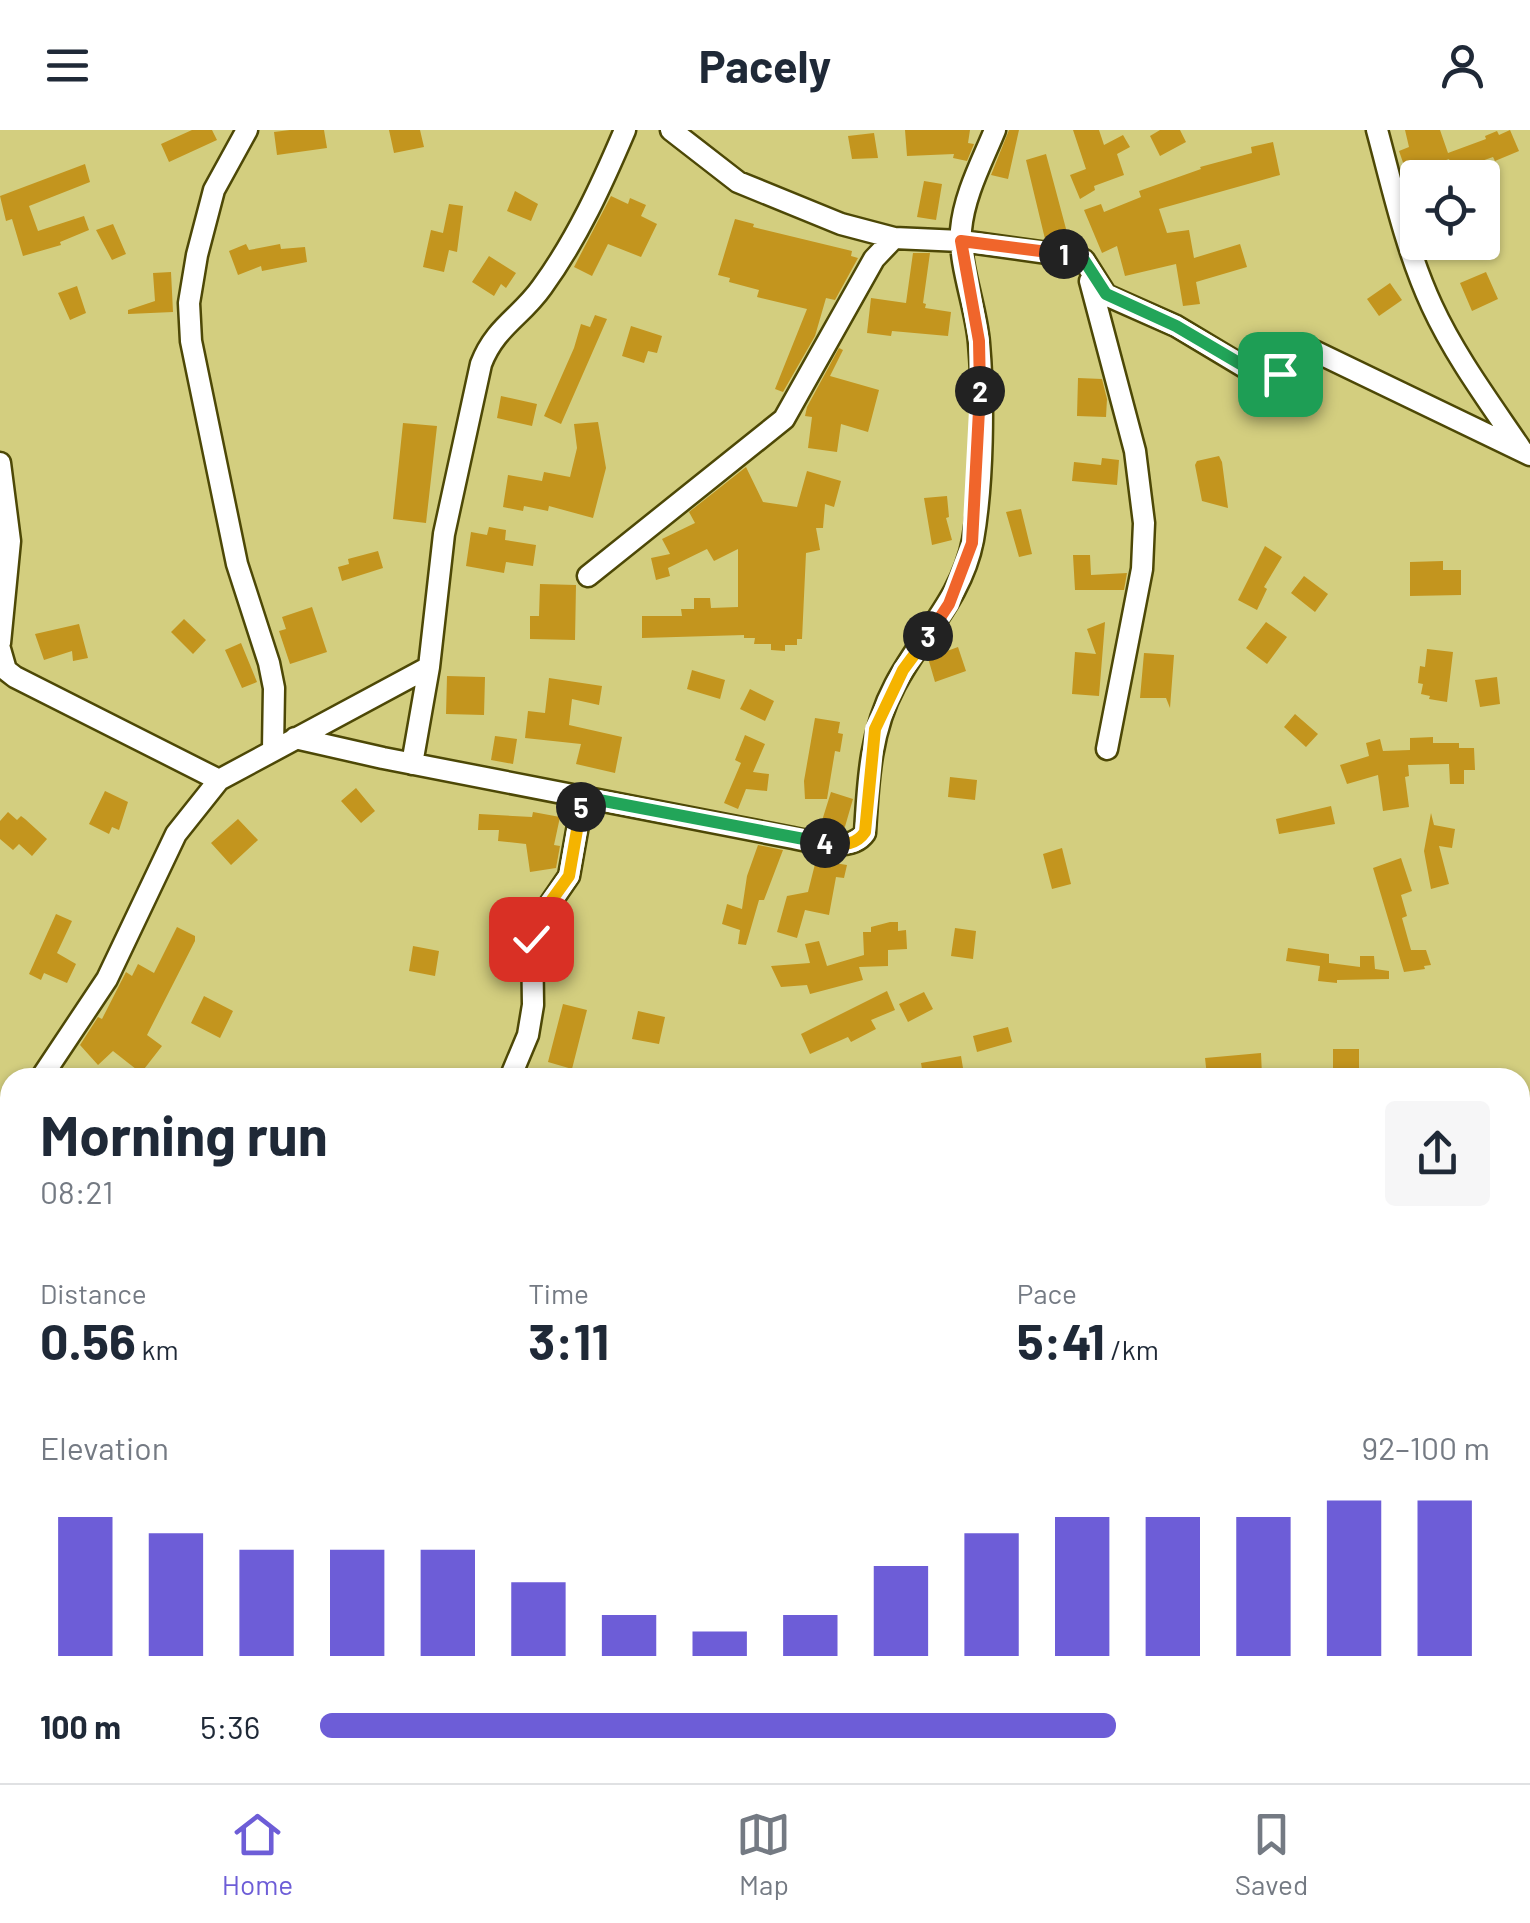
<!DOCTYPE html>
<html lang="en">
<head>
<meta charset="utf-8">
<style>
	body { margin:0; font-family:Barlow,sans-serif; background:#f6f6f7; color:#1f2937; height:100vh; display:flex; flex-direction:column; font-size:38px; white-space:nowrap }
	* { box-sizing:border-box; margin:0 }
	p { font-size:32px; color:#747a83 }
	.icon { flex:none; width:55px; height:55px; fill:none; stroke:currentColor; stroke-width:2; stroke-linecap:round; stroke-linejoin:round }
	.map { position:relative; flex:1; overflow:hidden }
	.details { position:absolute; left:0px; top:938px; width:1530px; height:718px; display:flex; flex-direction:column; background:#fff; border-radius:30px 30px 0 0; box-shadow:0 2px 8px #0004 }
	.details>* { flex:none }
	.tools { position:absolute; left:1400px; top:30px; display:grid; gap:20px }
	.tools a { display:grid; place-items:center; width:100px; height:100px; border-radius:10px; background:#fff; box-shadow:0 2px 8px #0004; font-size:50px }
	.pin { position:absolute; display:grid; place-items:center; width:85px; height:85px; color:#fff; margin:-42px; border-radius:20px; box-shadow:0 5px 15px #0006 }
	.km { position:absolute; width:50px; height:50px; margin:-25px; border-radius:50%; background:#222; color:#fff; font-size:28px; line-height:50px; text-align:center }
	.round { display:grid; place-items:center; flex:none; width:105px; height:105px; border-radius:10px; background:#f6f6f7 }
	.summary { display:flex; align-items:center; justify-content:space-between; height:170px; padding:0 40px }
	h1 { font-size:55px; font-weight:700; line-height:75px }
	.stats { display:grid; grid-template-columns:repeat(3,1fr); gap:15px; height:170px; padding:10px 40px }
	.stats div { display:grid; align-content:center }
	.stats b { font-size:50px; font-weight:700 }
	.stats small { font-size:28px; font-weight:400 }
	.stats p { font-size:28px }
	.chart { height:280px; padding:20px 40px }
	.chart p { display:flex; justify-content:space-between }
	.chart svg { width:100%; height:180px; margin-top:10px; stroke:#6d5dd7; stroke-width:6 }
	ul { padding:0 40px; list-style:none; font-size:32px }
	li { display:grid; grid-template-columns:160px 120px 1fr; align-items:center; height:75px }
	li i { height:25px; border-radius:12px; background:#6d5dd7 }
	header { display:flex; justify-content:space-between; align-items:center; height:130px; padding:0 40px; background:#fff; font-size:45px; font-weight:700 }
	.dock { display:flex; justify-content:space-around; align-items:center; height:140px; border-top:2px solid #e0e1e3; background:#fff; font-size:28px; color:#747a83 }
	.dock a { display:grid; justify-items:center; gap:5px }
	.dock .active { color:#6d5dd7 }
	.map>svg:first-child { display:block }
	.building { fill:#c3951e }
	.lines { fill:none; stroke-linecap:round; stroke-linejoin:round }
	.minor-casing { stroke:#4d4806; stroke-width:25 }
	.minor { stroke:#fff; stroke-width:20 }
	.split-1-casing { stroke:#fff; stroke-width:20 }
	.split-2-casing { stroke:#fff; stroke-width:20 }
	.split-3-casing { stroke:#fff; stroke-width:20 }
	.split-4-casing { stroke:#fff; stroke-width:20 }
	.split-5-casing { stroke:#fff; stroke-width:20 }
	.split-6-casing { stroke:#fff; stroke-width:20 }
	.split-1 { stroke:#22a559; stroke-width:12 }
	.split-2 { stroke:#f0652b; stroke-width:12 }
	.split-3 { stroke:#f0652b; stroke-width:12 }
	.split-4 { stroke:#f5b400; stroke-width:12 }
	.split-5 { stroke:#22a559; stroke-width:12 }
	.split-6 { stroke:#f5b400; stroke-width:12 }
</style>
</head>
<body>
<header><svg class="icon" aria-label="menu" viewBox="0 0 24 24"><path d="M4 6h16M4 12h16M4 18h16"/></svg>Pacely<svg class="icon" aria-label="person" viewBox="0 0 24 24"><circle cx="12" cy="8" r="4"/><path d="M4 21q1-7 8-7t8 7"/></svg></header>
<div class="map">
<svg width="1530" height="1653" viewBox="0 0 1530 1653">
	<rect width="100%" height="100%" fill="#d3ce7f"/>
	<path class="building" d="M 192,0 L 212,0 L 217,10 L 169,32 L 161,14 Z
		M 290,0 L 324,0 L 327,18 L 277,25 L 274,2 Z
		M 389,0 L 420,0 L 424,17 L 394,23 Z
		M 905,0 L 970,0 L 968,13 L 974,14 L 967,31 L 953,28 L 954,24 L 907,26 Z
		M 1009,0 L 1019,0 L 1008,49 L 991,45 Z
		M 1073,0 L 1099,0 L 1104,15 L 1123,5 L 1130,17 L 1117,24 L 1124,45 L 1094,56 L 1095,60 L 1080,69 L 1070,45 L 1086,39 Z
		M 1160,0 L 1180,0 L 1186,12 L 1160,26 L 1150,6 Z
		M 1405,0 L 1440,0 L 1448,23 L 1486,9 L 1485,6 L 1497,1 L 1499,5 L 1510,0 L 1519,21 L 1495,31 L 1493,27 L 1453,41 L 1449,29 L 1407,44 L 1399,21 L 1409,17 Z
		M 874,3 L 878,28 L 852,29 L 848,6 Z
		M 1273,12 L 1280,45 L 1159,79 L 1167,103 L 1189,100 L 1194,128 L 1240,114 L 1247,137 L 1196,152 L 1200,174 L 1183,176 L 1176,134 L 1125,146 L 1117,116 L 1102,123 L 1084,80 L 1101,74 L 1104,82 L 1141,67 L 1139,61 L 1201,39 L 1200,37 L 1252,23 L 1251,17 Z
		M 1046,24 L 1069,110 L 1064,112 L 1045,109 L 1026,30 Z
		M 85,34 L 90,52 L 29,76 L 38,101 L 84,86 L 89,100 L 60,112 L 61,115 L 23,126 L 12,89 L 6,91 L 0,66 Z
		M 924,51 L 942,54 L 936,90 L 917,87 Z
		M 515,61 L 538,74 L 531,91 L 507,81 Z
		M 611,66 L 628,74 L 630,68 L 646,75 L 641,86 L 657,94 L 641,127 L 608,114 L 592,146 L 574,137 Z
		M 449,74 L 463,76 L 457,122 L 449,120 L 444,142 L 423,137 L 431,100 L 443,103 Z
		M 735,89 L 754,94 L 753,97 L 852,121 L 851,126 L 858,128 L 835,170 L 826,168 L 815,206 L 783,262 L 775,259 L 807,179 L 757,167 L 759,160 L 729,152 L 730,148 L 718,145 Z
		M 113,94 L 126,124 L 112,130 L 96,100 Z
		M 246,114 L 249,120 L 280,114 L 281,119 L 305,117 L 307,132 L 262,141 L 261,136 L 238,145 L 229,121 Z
		M 913,123 L 930,123 L 923,173 L 926,174 L 925,178 L 951,182 L 948,206 L 892,201 L 891,206 L 867,203 L 871,168 L 906,173 Z
		M 489,126 L 516,143 L 506,158 L 501,154 L 494,166 L 472,152 Z
		M 171,142 L 173,182 L 128,184 L 128,180 L 155,171 L 153,143 Z
		M 1486,142 L 1498,169 L 1472,181 L 1460,153 Z
		M 1390,153 L 1402,170 L 1379,186 L 1367,169 Z
		M 77,156 L 86,183 L 70,190 L 58,163 Z
		M 595,185 L 607,189 L 561,294 L 544,286 L 574,218 L 581,194 L 590,197 Z
		M 631,196 L 662,206 L 657,223 L 648,221 L 644,233 L 622,226 Z
		M 839,218 L 843,220 L 830,246 L 879,260 L 868,302 L 841,294 L 837,322 L 808,318 L 812,287 L 805,286 L 807,277 Z
		M 1078,248 L 1102,249 L 1107,269 L 1106,287 L 1077,286 Z
		M 501,266 L 537,274 L 532,296 L 497,288 Z
		M 598,292 L 606,338 L 593,388 L 549,376 L 548,381 L 524,376 L 523,381 L 503,377 L 508,345 L 542,351 L 544,342 L 570,347 L 577,318 L 574,294 Z
		M 403,293 L 437,296 L 426,393 L 393,389 Z
		M 1219,326 L 1222,332 L 1228,378 L 1202,371 L 1195,335 L 1197,331 Z
		M 1102,328 L 1119,330 L 1117,355 L 1072,351 L 1074,332 L 1101,335 Z
		M 746,337 L 763,372 L 797,377 L 807,341 L 841,351 L 834,377 L 825,374 L 823,398 L 816,398 L 820,420 L 806,423 L 802,509 L 797,509 L 797,515 L 785,515 L 785,521 L 771,520 L 771,514 L 754,514 L 755,508 L 744,508 L 744,505 L 642,508 L 642,486 L 682,486 L 681,479 L 694,479 L 694,468 L 710,468 L 711,478 L 738,477 L 738,419 L 714,431 L 707,419 L 668,438 L 670,446 L 656,450 L 651,428 L 670,424 L 662,409 L 695,393 L 689,382 Z
		M 947,366 L 949,387 L 946,388 L 952,410 L 932,415 L 924,368 Z
		M 1021,379 L 1032,424 L 1019,427 L 1006,382 Z
		M 489,397 L 506,400 L 505,410 L 536,415 L 533,436 L 506,432 L 504,443 L 466,436 L 471,402 L 487,405 Z
		M 1265,416 L 1282,427 L 1264,457 L 1267,459 L 1257,480 L 1238,470 Z
		M 378,421 L 383,438 L 342,451 L 338,437 L 349,434 L 348,429 Z
		M 1073,425 L 1090,425 L 1091,445 L 1127,443 L 1124,460 L 1075,460 Z
		M 1443,431 L 1443,440 L 1461,440 L 1461,465 L 1410,466 L 1410,432 Z
		M 1304,446 L 1328,464 L 1315,482 L 1291,463 Z
		M 540,454 L 576,455 L 575,510 L 530,509 L 530,486 L 539,486 Z
		M 312,477 L 327,522 L 290,534 L 279,501 L 286,499 L 282,487 Z
		M 184,489 L 206,510 L 193,524 L 171,502 Z
		M 1105,492 L 1099,566 L 1072,564 L 1075,522 L 1096,524 L 1087,499 Z
		M 1266,492 L 1287,507 L 1267,534 L 1246,518 Z
		M 79,494 L 88,528 L 73,531 L 72,521 L 44,530 L 35,504 Z
		M 241,513 L 257,552 L 242,558 L 225,520 Z
		M 958,517 L 966,541 L 935,552 L 928,528 Z
		M 1427,519 L 1453,522 L 1447,572 L 1429,569 L 1430,566 L 1421,564 L 1423,554 L 1418,553 L 1420,536 L 1425,537 Z
		M 1144,523 L 1174,525 L 1170,578 L 1166,568 L 1140,568 Z
		M 692,540 L 725,550 L 720,569 L 687,559 Z
		M 447,546 L 485,547 L 484,585 L 446,584 Z
		M 1497,547 L 1500,574 L 1480,577 L 1475,550 Z
		M 549,548 L 602,556 L 599,575 L 572,569 L 569,595 L 622,607 L 615,643 L 576,634 L 581,614 L 525,608 L 528,581 L 545,583 Z
		M 750,559 L 774,571 L 765,591 L 740,579 Z
		M 1295,584 L 1318,604 L 1306,617 L 1284,597 Z
		M 815,588 L 840,592 L 838,603 L 843,604 L 840,622 L 835,621 L 827,669 L 805,669 L 804,651 Z
		M 745,605 L 765,614 L 753,642 L 769,644 L 767,661 L 746,659 L 738,679 L 724,673 L 741,633 L 735,630 Z
		M 495,606 L 517,609 L 513,634 L 491,630 Z
		M 1433,607 L 1433,613 L 1459,613 L 1459,618 L 1474,618 L 1475,640 L 1464,640 L 1464,654 L 1450,654 L 1449,634 L 1408,635 L 1409,646 L 1405,647 L 1409,677 L 1383,681 L 1378,645 L 1347,654 L 1340,635 L 1369,626 L 1366,613 L 1380,609 L 1383,621 L 1410,620 L 1410,608 Z
		M 950,647 L 977,650 L 975,670 L 948,667 Z
		M 356,658 L 375,681 L 361,693 L 341,671 Z
		M 105,661 L 128,672 L 119,700 L 112,697 L 109,704 L 89,694 Z
		M 831,662 L 853,669 L 844,700 L 820,697 Z
		M 1331,676 L 1335,694 L 1279,704 L 1276,689 Z
		M 8,682 L 17,690 L 21,686 L 25,689 L 47,709 L 32,726 L 19,714 L 13,720 L 0,709 L 0,691 Z
		M 533,682 L 560,687 L 554,715 L 560,716 L 556,738 L 530,742 L 526,714 L 498,711 L 499,700 L 478,700 L 479,684 L 532,687 Z
		M 1431,683 L 1434,695 L 1455,699 L 1452,718 L 1439,716 L 1449,754 L 1431,759 L 1424,721 Z
		M 238,689 L 258,710 L 231,735 L 211,713 Z
		M 758,715 L 783,720 L 764,770 L 759,770 L 746,815 L 738,814 L 740,800 L 722,794 L 727,774 L 742,779 L 747,746 Z
		M 1062,718 L 1071,754 L 1052,759 L 1043,724 Z
		M 1401,728 L 1412,761 L 1401,765 L 1407,786 L 1402,788 L 1411,820 L 1426,820 L 1431,835 L 1424,836 L 1425,839 L 1404,842 L 1373,738 Z
		M 816,730 L 847,735 L 844,748 L 836,747 L 829,785 L 805,780 L 797,808 L 777,802 L 787,766 L 808,762 Z
		M 56,784 L 72,791 L 57,823 L 76,834 L 67,853 L 44,843 L 41,850 L 29,844 Z
		M 890,792 L 898,792 L 898,801 L 906,800 L 907,819 L 888,820 L 888,836 L 859,837 L 863,850 L 810,864 L 807,855 L 781,857 L 771,836 L 810,833 L 805,814 L 819,811 L 827,836 L 864,825 L 863,802 L 871,802 L 871,797 Z
		M 177,797 L 195,806 L 195,811 L 147,905 L 162,916 L 141,943 L 113,921 L 98,935 L 80,915 L 98,887 L 102,889 L 126,842 L 132,846 L 138,834 L 154,843 Z
		M 955,798 L 976,801 L 973,829 L 951,826 Z
		M 413,816 L 439,821 L 435,846 L 409,841 Z
		M 1288,818 L 1329,824 L 1329,833 L 1360,837 L 1360,826 L 1374,826 L 1375,839 L 1389,841 L 1389,849 L 1337,850 L 1337,853 L 1318,851 L 1320,836 L 1286,831 Z
		M 887,861 L 895,880 L 871,890 L 876,899 L 851,912 L 848,907 L 810,924 L 801,904 Z
		M 924,862 L 933,879 L 908,892 L 899,874 Z
		M 204,866 L 233,881 L 220,908 L 191,893 Z
		M 563,874 L 587,880 L 572,939 L 548,932 Z
		M 638,881 L 665,887 L 659,914 L 632,909 Z
		M 1008,897 L 1012,912 L 977,922 L 973,906 Z
		M 1333,919 L 1359,919 L 1359,940 L 1333,940 Z
		M 1261,923 L 1262,946 L 1239,947 L 1238,943 L 1207,946 L 1205,928 Z
		M 961,926 L 963,938 L 923,945 L 921,933 Z"/>
	<g class="lines">
		<g class="minor-casing">
			<path id="minor" d="M 247,0 L 214,60 L 197,125 L 189,173 L 191,211 L 237,434 L 269,533 L 274,558 L 273,619
				M 671,0 L 738,52 L 841,94 L 894,108 L 961,111 L 1076,127 L 1084,130 L 1106,165 L 1176,196 L 1261,247 L 1280,245 L 1312,220 L 1530,325
				M 1377,0 C 1393,59 1406,120 1432,176 C 1455,226 1490,273 1521,319
				M 1090,151 L 1135,321 L 1144,393 L 1142,439 L 1107,619
				M 0,333 L 10,411 L 0,513
				M 588,446 L 784,289 L 874,129 L 894,108
				M 0,519 L 6,540 L 15,547 L 219,650
				M 295,608 L 383,628 L 793,708 C 814,712 851,723 865,703 C 868,651 870,602 895,555 C 921,505 962,468 973,410 C 983,353 984,270 979,213 C 976,176 959,137 961,100 C 964,65 982,32 995,0
				M 412,634 L 429,537 L 444,404 L 481,234 C 495,197 521,187 542,157 C 577,109 602,54 625,0
				M 41,948 L 107,849 L 176,704 L 219,650 L 429,537
				M 510,948 L 528,905 L 533,875 L 532,800 L 569,746 L 583,667
				M 0,996 L 10,984
				M 1520,1127 L 1530,1114
				M 0,1311 L 10,1310
				M 1520,1370 L 1530,1370"/>
		</g>
		<use href="#minor" class="minor"/>
	</g>
	<g class="lines">
		<g class="split-1-casing">
			<path id="split-1" d="M 1064,124 L 1084,130 L 1106,164 L 1176,196 L 1261,246 L 1280,244"/>
		</g>
		<g class="split-2-casing">
			<path id="split-2" d="M 980,261 L 979,211 L 961,111 L 1064,124"/>
		</g>
		<g class="split-3-casing">
			<path id="split-3" d="M 928,506 L 949,474 L 972,413 L 980,261"/>
		</g>
		<g class="split-4-casing">
			<path id="split-4" d="M 825,713 C 841,714 855,717 865,702 L 875,599 L 903,540 L 928,506"/>
		</g>
		<g class="split-5-casing">
			<path id="split-5" d="M 581,677 L 583,667 L 825,713"/>
		</g>
		<g class="split-6-casing">
			<path id="split-6" d="M 531,809 L 536,792 L 569,746 L 581,677"/>
		</g>
		<use href="#split-1" class="split-1"/>
		<use href="#split-2" class="split-2"/>
		<use href="#split-3" class="split-3"/>
		<use href="#split-4" class="split-4"/>
		<use href="#split-5" class="split-5"/>
		<use href="#split-6" class="split-6"/>
	</g>
</svg>
<div class="tools">
<a><svg class="icon" aria-label="locate" viewBox="0 0 24 24"><circle cx="12" cy="12" r="6"/><path d="M12 2v4M12 18v4M2 12h4M18 12h4"/></svg></a>
</div>
<div class="pin" style="left:1280px;top:244px;background:#1e9e55"><svg class="icon" aria-label="arrive" viewBox="0 0 24 24"><path d="M6 21V4h12l-3 4 3 4H6"/></svg></div>
<div class="pin" style="left:531px;top:809px;background:#d93025"><svg class="icon" aria-label="check" viewBox="0 0 24 24"><path d="M5 12l5 5 9-10"/></svg></div>
<b class="km" style="left:1064px;top:124px">1</b>
<b class="km" style="left:980px;top:261px">2</b>
<b class="km" style="left:928px;top:506px">3</b>
<b class="km" style="left:825px;top:713px">4</b>
<b class="km" style="left:581px;top:677px">5</b>
<section class="details">
<div class="summary"><div><h1>Morning run</h1><p>08:21</p></div><a class="round"><svg class="icon" aria-label="share" viewBox="0 0 24 24"><path d="M12 15V3M7 8l5-5 5 5M5 13v7h14v-7"/></svg></a></div>
<div class="stats">
<div><p>Distance</p><b>0.56<small> km</small></b></div>
<div><p>Time</p><b>3:11</b></div>
<div><p>Pace</p><b>5:41<small> /km</small></b></div>
</div>
<div class="chart"><p><span>Elevation</span>92–100 m</p>
<svg viewBox="0 0 160 44" preserveAspectRatio="none"><path d="M5 44V10M15 44V14M25 44V18M35 44V18M45 44V18M55 44V26M65 44V34M75 44V38M85 44V34M95 44V22M105 44V14M115 44V10M125 44V10M135 44V10M145 44V6M155 44V6"/></svg>
</div>
<ul>
<li><b>100 m</b>5:36<i style="width:68%"></i></li>
</ul>
</section>
</div>
<nav class="dock">
<a class="active"><svg class="icon" aria-label="home" viewBox="0 0 24 24"><path d="M3 11l9-7 9 7M6 9v11h12V9"/></svg>Home</a>
<a><svg class="icon" aria-label="map" viewBox="0 0 24 24"><path d="M3 6l6-2 6 2 6-2v14l-6 2-6-2-6 2zM9 4v14M15 6v14"/></svg>Map</a>
<a><svg class="icon" aria-label="saved" viewBox="0 0 24 24"><path d="M7 4h10v16l-5-4-5 4z"/></svg>Saved</a>
</nav>
</body>
</html>
